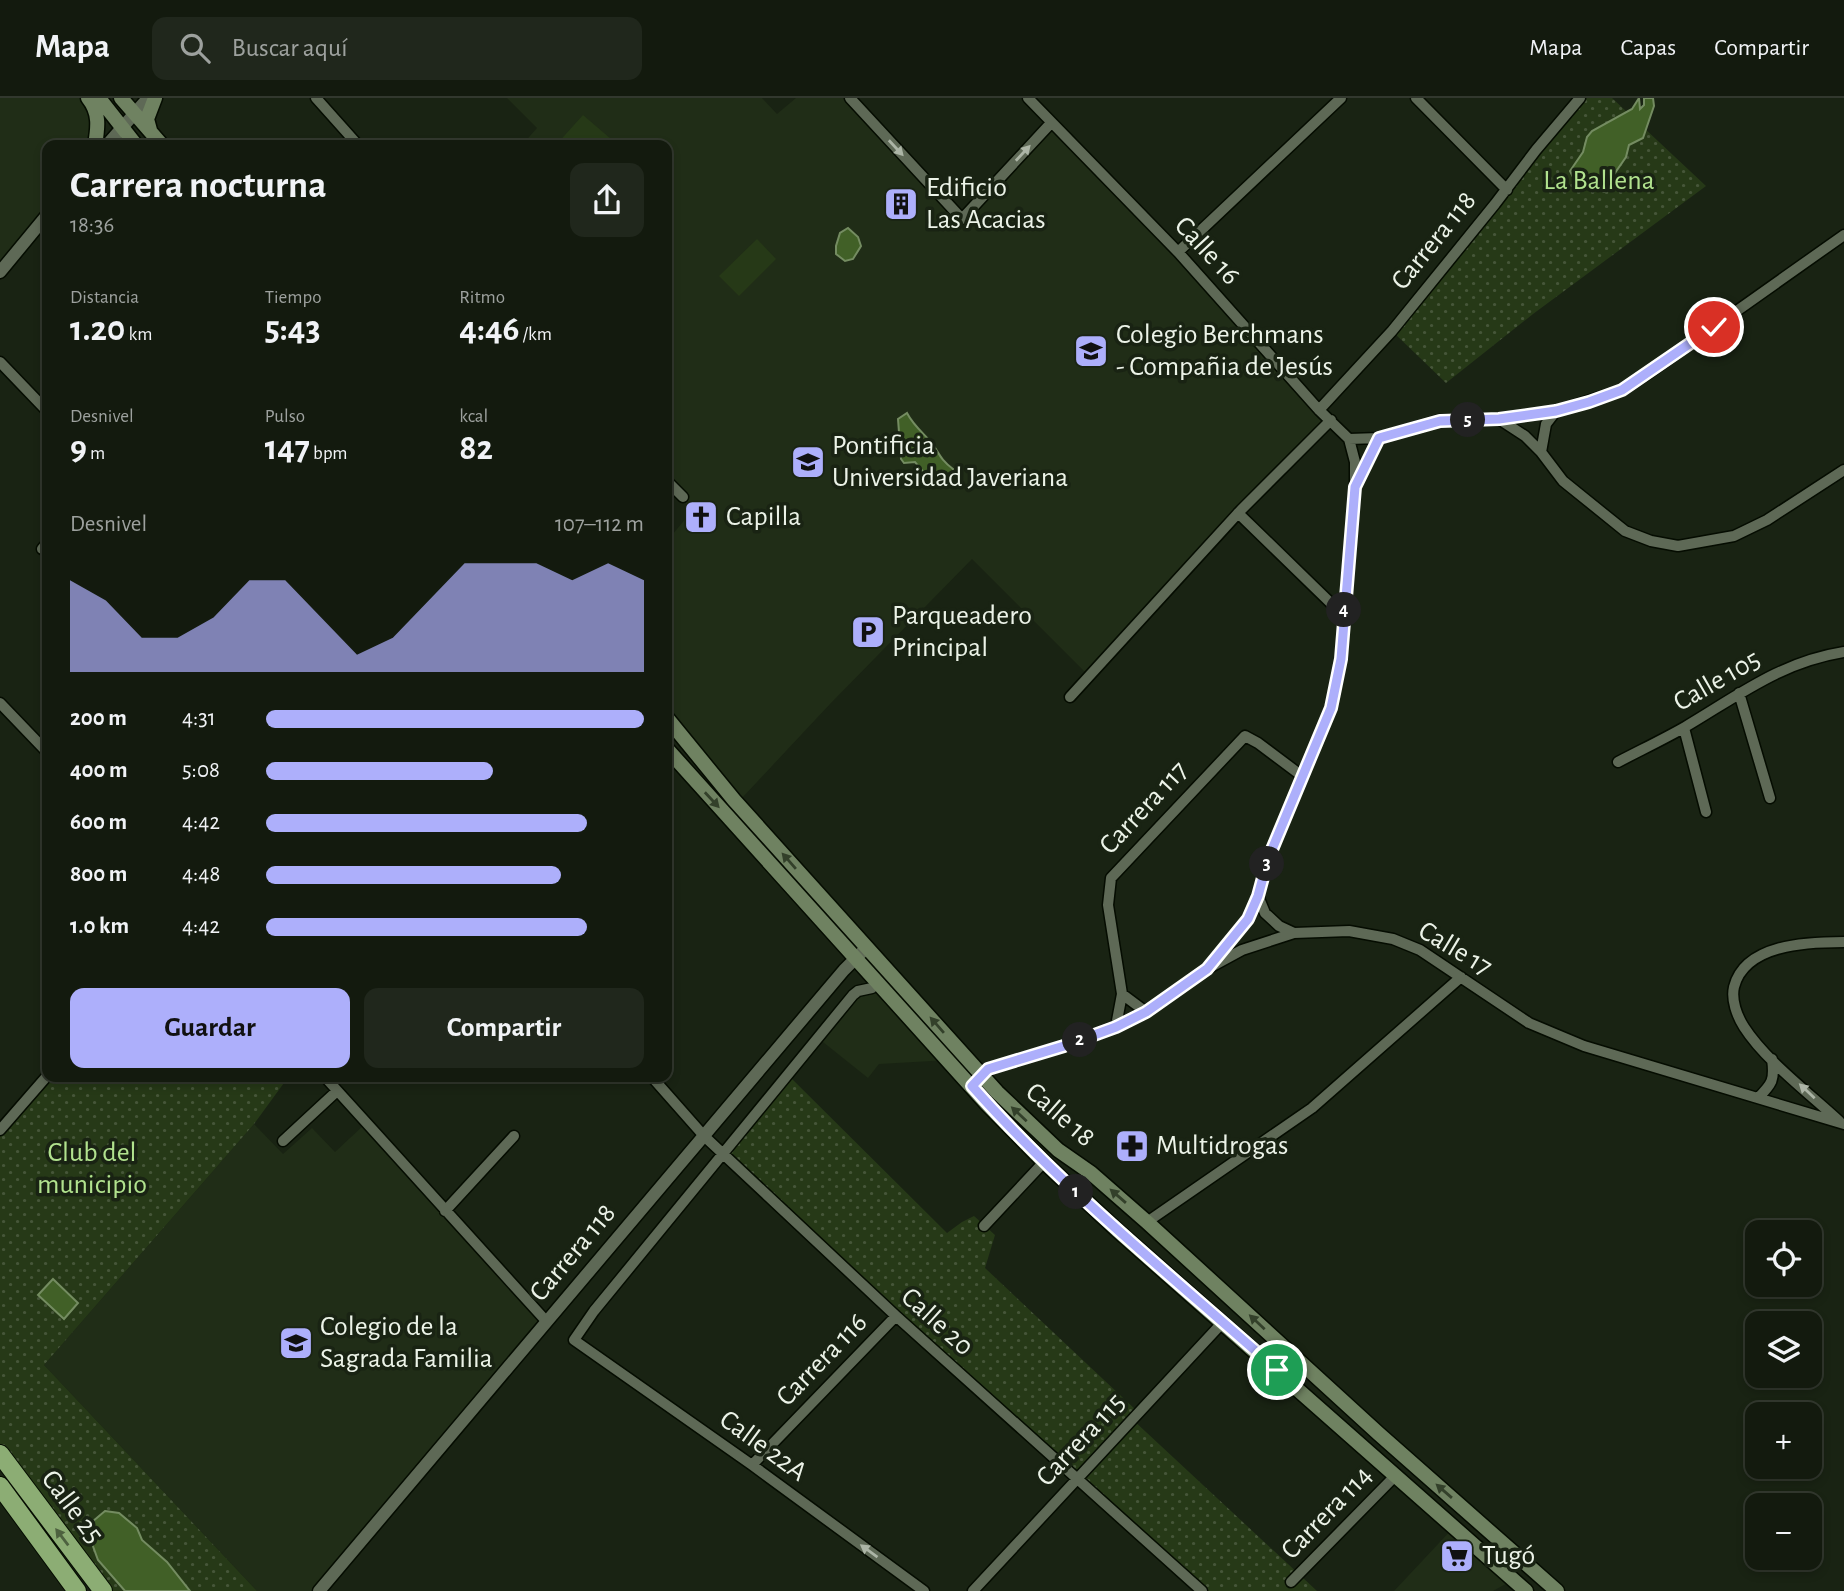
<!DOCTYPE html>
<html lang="es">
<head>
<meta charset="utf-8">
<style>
	body { margin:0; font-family:"Alegreya Sans",sans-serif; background:#20271c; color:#f1f3f6; height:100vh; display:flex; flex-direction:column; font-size:26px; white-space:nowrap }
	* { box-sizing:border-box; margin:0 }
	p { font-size:23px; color:#9da19e }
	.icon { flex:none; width:38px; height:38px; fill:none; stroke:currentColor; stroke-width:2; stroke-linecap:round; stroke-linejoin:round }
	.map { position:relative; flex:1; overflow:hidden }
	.side { position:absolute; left:42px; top:42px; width:630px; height:942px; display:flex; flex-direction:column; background:#131a0e; border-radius:14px; box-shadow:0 4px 10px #0003,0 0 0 2px #32382e }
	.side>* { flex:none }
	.fabs { position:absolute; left:1745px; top:1122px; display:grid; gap:14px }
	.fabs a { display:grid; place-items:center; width:77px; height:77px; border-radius:14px; background:#131a0e; box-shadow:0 4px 10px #0003,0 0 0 2px #32382e; font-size:35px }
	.pin { position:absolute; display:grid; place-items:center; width:60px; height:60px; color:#fff; margin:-30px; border:4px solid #fff; border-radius:50%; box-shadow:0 2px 7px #0007 }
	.km { position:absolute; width:35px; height:35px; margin:-18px; border-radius:50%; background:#222; color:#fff; font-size:19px; line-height:35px; text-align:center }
	.round { display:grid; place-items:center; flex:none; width:74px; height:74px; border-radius:14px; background:#20271c }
	.head { display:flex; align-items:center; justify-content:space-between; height:119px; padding:0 28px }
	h1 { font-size:38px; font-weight:600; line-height:52px }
	.stats { display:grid; grid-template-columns:repeat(3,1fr); gap:10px; height:119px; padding:7px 28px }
	.stats div { display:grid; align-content:center }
	.stats b { font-size:35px; font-weight:600 }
	.stats small { font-size:19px; font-weight:400 }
	.stats p { font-size:19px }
	.chart { height:196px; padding:14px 28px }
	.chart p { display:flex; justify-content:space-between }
	.chart svg { width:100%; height:126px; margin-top:7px; fill:#adaffb; opacity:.7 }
	.action { display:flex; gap:14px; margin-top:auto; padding:14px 28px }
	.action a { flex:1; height:80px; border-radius:14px; background:#adaffb; color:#111; font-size:28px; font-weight:600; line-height:80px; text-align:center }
	.action a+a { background:#20271c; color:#f1f3f6 }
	ul { padding:0 28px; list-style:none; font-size:23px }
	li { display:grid; grid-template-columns:112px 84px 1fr; align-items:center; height:52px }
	li i { height:18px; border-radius:9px; background:#adaffb }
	header { display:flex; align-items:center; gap:42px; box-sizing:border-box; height:98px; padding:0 35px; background:#131a0e; border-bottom:2px solid #32382e }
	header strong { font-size:33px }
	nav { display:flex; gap:38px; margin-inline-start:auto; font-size:24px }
	.search { width:490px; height:63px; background:#20271c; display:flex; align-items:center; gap:18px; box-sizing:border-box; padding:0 24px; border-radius:14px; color:#9da19e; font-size:26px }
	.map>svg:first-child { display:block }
	.built { fill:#202d17 }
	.grass { fill:#263917 }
	.park { fill:url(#park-dots) }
	.water { fill:#416027; stroke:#748c61; stroke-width:2 }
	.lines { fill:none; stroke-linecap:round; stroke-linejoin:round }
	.minor-casing { stroke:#050c01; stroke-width:13 }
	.tertiary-casing { stroke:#050c01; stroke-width:15 }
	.secondary-casing { stroke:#050c01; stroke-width:17 }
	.trunk-casing { stroke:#050c01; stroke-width:20 }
	.minor { stroke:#5e6956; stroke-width:10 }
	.tertiary { stroke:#5e6956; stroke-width:12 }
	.secondary { stroke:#6f8261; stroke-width:14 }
	.trunk { stroke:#8cad74; stroke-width:18 }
	.oneway { fill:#acb5a6 }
	.oneway2 { fill:#33402a }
	.oneway3 { fill:#4d613f }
	.route-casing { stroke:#fff; stroke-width:14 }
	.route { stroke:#adaffb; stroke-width:9 }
	.labels { text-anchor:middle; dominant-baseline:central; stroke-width:7; stroke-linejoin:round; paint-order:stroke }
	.park-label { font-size:28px; fill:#b1e28e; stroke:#192313 }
	.poi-label { font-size:28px; fill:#ecf3e8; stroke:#192313; text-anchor:start }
	.street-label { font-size:28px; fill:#ecf3e8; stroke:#192313 }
</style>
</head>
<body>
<header>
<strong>Mapa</strong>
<div class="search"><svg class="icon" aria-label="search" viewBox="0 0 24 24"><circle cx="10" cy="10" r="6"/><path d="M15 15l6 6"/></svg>Buscar aquí</div>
<nav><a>Mapa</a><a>Capas</a><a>Compartir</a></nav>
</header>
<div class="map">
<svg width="1844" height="1493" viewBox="0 0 1844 1493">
	<defs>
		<pattern id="park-dots" width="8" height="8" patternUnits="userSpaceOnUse" patternTransform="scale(1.75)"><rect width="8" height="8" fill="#263917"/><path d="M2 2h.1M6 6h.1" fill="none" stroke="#465639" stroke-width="1.8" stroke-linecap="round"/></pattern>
	</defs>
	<rect width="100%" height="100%" fill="#192313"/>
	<path class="built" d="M 0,0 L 88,0 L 95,47 L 47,47 L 47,117 L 0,174 Z
		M 507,0 L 762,0 L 777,16 L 796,0 L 850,0 L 962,121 L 1051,25 L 1331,322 L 1089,578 L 972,461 L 830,606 L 742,700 L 667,620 L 667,443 L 687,419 L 689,409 L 683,399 L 667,383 L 667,47 L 522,47 L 537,30 Z
		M 884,891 L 949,962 L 879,966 L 868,980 L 818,940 L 853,897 Z
		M 254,1026 L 283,1056 L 312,1030 L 335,1054 L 365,1026 L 547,1224 L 319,1493 L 257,1493 L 44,1267 Z
		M 1454,1429 L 1513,1482 L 1493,1493 L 1394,1493 Z"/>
	<path class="grass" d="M 583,17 L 618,47 L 556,47 Z
		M 757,141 L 776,161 L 739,198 L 719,178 Z"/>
	<path class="park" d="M 1580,0 L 1612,0 L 1706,88 L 1533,216 L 1446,285 L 1392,233 Z
		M 47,978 L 289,978 L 254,1026 L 44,1267 L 257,1493 L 103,1493 L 0,1356 L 0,1032 Z
		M 789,978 L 947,1135 L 962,1124 L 974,1118 L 995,1137 L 985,1170 L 1138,1314 L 1132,1321 L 1317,1493 L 1202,1493 L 723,1056 Z"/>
	<path class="water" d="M 1639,0 L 1640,11 L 1644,7 L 1644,0 L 1653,0 L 1654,8 L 1643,40 L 1629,47 L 1626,59 L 1615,75 L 1614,77 L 1621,86 L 1619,89 L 1604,94 L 1574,81 L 1570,73 L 1583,54 L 1587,39 L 1592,33 L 1632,11 Z
		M 848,130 L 858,139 L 861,148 L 853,161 L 845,163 L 836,156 L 836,148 L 840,135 Z
		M 907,315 C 913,327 923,335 932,345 C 940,357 941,362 953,371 L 953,382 L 945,386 L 938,379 L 926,377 L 915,364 L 904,365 L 901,361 L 898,321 Z
		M 53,1181 L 78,1205 L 64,1221 L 38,1197 Z
		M 105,1413 L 119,1415 L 137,1430 L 142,1442 L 167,1464 L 190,1493 L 125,1493 L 98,1462 L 86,1429 Z"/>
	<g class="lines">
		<g class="minor-casing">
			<path id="minor" d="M 316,0 L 358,47
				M 850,0 L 962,121 L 1051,25
				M 1028,0 L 1178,154 L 1319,312 L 1349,341
				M 1416,0 L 1507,92
				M 1178,154 L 1341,0
				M 0,264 L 47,313
				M 1319,312 L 1392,233 L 1495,106 L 1536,52 L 1580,0
				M 1499,321 L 1525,338 L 1541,354 L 1563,383 L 1625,433 L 1651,443 L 1678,448 L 1734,438 L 1767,422 L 1844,372
				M 1349,341 L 1379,340 L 1440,322 L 1499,321 L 1556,313 L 1622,292 L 1649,275 L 1844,137
				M 1541,354 L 1546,326 L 1556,313
				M 667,383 L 683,399
				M 1356,388 L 1379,340
				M 1238,415 L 1344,518
				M 42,451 L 47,445
				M 1739,595 L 1770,700
				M 1070,599 L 1241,412 L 1331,322
				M 0,605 L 47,654
				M 1684,630 L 1706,714
				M 1618,664 C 1641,652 1664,641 1685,629 C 1739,597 1781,564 1844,554
				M 1258,798 L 1265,815 L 1279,828 L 1294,835 L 1349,833 L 1393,841 L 1420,852 L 1529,925 L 1584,948 L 1844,1026
				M 1207,871 L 1248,821 L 1258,798 L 1268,761 L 1331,610 L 1341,561 L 1355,389 L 1355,364 L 1349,341
				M 872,890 L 858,893 L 853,897 L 594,1213 L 574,1242 L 752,1367 L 924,1493
				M 1122,896 L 1146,914
				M 1116,928 L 1122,896 L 1108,807 L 1111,780 L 1245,638 L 1258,645 L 1302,678
				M 324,978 L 547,1224
				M 651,978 L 704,1038 L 896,1218 L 1202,1493
				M 972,988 L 988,971 L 1064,948 L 1116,928 L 1146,914 L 1207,871 L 1242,852 L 1294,835
				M 1758,1000 C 1772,986 1775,982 1772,961
				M 1839,1023 C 1810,996 1765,962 1744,929 C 1737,918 1731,902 1734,889 C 1745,846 1807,844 1844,844
				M 0,1032 L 47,978
				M 283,1043 L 337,993
				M 445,1113 L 514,1038
				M 1147,1124 L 1312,1010 L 1461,879
				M 984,1128 L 1044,1064
				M 752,1367 L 896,1218
				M 1291,1484 L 1396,1377
				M 973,1493 L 1223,1224"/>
		</g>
		<g class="tertiary-casing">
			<path id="tertiary" d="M 107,47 L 148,0
				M 0,174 L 47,117
				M 319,1493 L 844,872 L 863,853"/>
		</g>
		<g class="secondary-casing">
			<path id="secondary" d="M 88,0 C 100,15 98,29 95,47
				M 99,0 L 136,47
				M 121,0 L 162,47
				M 150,32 L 147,21 L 155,0
				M 667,620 L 734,702 L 997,994 L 1058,1052 L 1091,1075 L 1147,1124 L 1379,1336 L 1557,1493
				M 667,651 L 986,1005 L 1044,1064 L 1117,1132 L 1526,1493"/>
		</g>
		<g class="trunk-casing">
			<path id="trunk" d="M 0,1356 L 103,1493
				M 0,1388 L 77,1493"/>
		</g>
		<use href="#minor" class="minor"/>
		<use href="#tertiary" class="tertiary"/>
		<use href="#secondary" class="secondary"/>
		<use href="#trunk" class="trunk"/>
	</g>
	<defs><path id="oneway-solid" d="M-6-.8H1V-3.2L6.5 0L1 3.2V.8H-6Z" transform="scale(1.75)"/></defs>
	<g class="oneway">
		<use href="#oneway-solid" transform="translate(896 50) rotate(47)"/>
		<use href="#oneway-solid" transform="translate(1023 55) rotate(-47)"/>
		<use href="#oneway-solid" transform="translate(1807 993) rotate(-137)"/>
		<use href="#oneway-solid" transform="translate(869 1453) rotate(-144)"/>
	</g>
	<g class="oneway2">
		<use href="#oneway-solid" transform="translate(712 702) rotate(47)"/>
		<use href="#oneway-solid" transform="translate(789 763) rotate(-131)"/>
		<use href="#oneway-solid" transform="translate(937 927) rotate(-131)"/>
		<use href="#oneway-solid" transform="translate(1019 1016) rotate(-137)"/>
		<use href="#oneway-solid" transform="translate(1118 1098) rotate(-139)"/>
		<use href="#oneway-solid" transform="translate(1257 1224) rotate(-137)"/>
		<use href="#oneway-solid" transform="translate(1444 1393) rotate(-139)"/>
	</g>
	<use class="oneway3" href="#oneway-solid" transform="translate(62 1439) rotate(-127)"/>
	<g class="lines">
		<g class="route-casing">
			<path id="route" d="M 1277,1272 C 1173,1179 1064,1092 972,988 L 988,971 L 1064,948 L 1116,929 L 1146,914 L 1207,871 L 1248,821 L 1258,798 L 1268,761 L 1331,610 L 1341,561 L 1355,389 L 1379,340 L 1440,323 L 1499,321 L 1556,313 L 1589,304 L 1622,292 L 1714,229"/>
		</g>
		<use href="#route" class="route"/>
	</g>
	<defs>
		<g id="building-square" transform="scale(1.75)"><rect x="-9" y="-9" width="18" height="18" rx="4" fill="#adaffb" stroke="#192313"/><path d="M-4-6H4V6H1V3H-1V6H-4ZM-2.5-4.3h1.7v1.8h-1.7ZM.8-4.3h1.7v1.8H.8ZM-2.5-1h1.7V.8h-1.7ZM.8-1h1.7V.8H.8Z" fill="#111"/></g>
		<g id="school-square" transform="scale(1.75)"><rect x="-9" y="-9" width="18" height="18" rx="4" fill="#adaffb" stroke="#192313"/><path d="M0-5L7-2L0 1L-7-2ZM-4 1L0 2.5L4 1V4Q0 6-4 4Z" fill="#111"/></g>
		<g id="university-square" transform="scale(1.75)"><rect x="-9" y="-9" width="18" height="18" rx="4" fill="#adaffb" stroke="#192313"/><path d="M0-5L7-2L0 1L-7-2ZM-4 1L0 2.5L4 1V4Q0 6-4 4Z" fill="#111"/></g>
		<g id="church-square" transform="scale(1.75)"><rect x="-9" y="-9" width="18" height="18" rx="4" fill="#adaffb" stroke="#192313"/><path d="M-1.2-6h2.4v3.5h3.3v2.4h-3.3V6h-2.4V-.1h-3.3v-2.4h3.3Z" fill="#111"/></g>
		<g id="parking-square" transform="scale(1.75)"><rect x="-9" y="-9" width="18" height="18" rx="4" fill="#adaffb" stroke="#192313"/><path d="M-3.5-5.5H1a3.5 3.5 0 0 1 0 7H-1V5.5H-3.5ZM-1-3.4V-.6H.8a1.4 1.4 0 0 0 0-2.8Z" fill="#111"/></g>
		<g id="pharmacy-square" transform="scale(1.75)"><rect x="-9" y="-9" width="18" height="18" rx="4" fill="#adaffb" stroke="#192313"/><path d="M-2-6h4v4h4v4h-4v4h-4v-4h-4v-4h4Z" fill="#111"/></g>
		<g id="supermarket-square" transform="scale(1.75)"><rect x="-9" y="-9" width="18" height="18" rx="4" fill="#adaffb" stroke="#192313"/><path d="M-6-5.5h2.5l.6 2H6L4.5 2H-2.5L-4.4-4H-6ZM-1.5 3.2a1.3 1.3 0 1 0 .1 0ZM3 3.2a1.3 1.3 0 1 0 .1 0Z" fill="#111"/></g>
	</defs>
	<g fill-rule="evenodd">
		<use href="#building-square" x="901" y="106"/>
		<use href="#school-square" x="1091" y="253"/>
		<use href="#university-square" x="808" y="364"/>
		<use href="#church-square" x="701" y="419"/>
		<use href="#parking-square" x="868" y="534"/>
		<use href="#pharmacy-square" x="1132" y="1048"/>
		<use href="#school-square" x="296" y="1245"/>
		<use href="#supermarket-square" x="1457" y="1458"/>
	</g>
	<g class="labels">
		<g class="park-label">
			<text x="1599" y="83">La Ballena</text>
			<text x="92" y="1055">Club del<tspan x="92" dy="32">municipio</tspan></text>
		</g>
		<g class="poi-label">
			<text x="926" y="90">Edificio<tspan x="926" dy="32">Las Acacias</tspan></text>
			<text x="1116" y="237">Colegio Berchmans<tspan x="1116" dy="32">- Compañia de Jesús</tspan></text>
			<text x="832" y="348">Pontificia<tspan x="832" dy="32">Universidad Javeriana</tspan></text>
			<text x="726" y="419">Capilla</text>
			<text x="892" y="518">Parqueadero<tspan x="892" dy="32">Principal</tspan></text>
			<text x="1156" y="1048">Multidrogas</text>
			<text x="320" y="1229">Colegio de la<tspan x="320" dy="32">Sagrada Familia</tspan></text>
			<text x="1482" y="1458">Tugó</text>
		</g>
		<g class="street-label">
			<text transform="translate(1434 143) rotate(-51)">Carrera 118</text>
			<text transform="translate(1207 153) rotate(47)">Calle 16</text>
			<text transform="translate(1717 583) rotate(-30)">Calle 105</text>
			<text transform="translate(1144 710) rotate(-47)">Carrera 117</text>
			<text transform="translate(1455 851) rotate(31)">Calle 17</text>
			<text transform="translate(1060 1017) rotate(41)">Calle 18</text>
			<text transform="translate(573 1155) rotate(-50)">Carrera 118</text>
			<text transform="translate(937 1224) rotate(42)">Calle 20</text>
			<text transform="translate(822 1262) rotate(-46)">Carrera 116</text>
			<text transform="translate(1081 1342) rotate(-47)">Carrera 115</text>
			<text transform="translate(763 1348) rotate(36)">Calle 22A</text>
			<text transform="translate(72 1409) rotate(53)">Calle 25</text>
			<text transform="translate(1327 1415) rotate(-46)">Carrera 114</text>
		</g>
	</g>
</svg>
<div class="fabs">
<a><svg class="icon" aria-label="locate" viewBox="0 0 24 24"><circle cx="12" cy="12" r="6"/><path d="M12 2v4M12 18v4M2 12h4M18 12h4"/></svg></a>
<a><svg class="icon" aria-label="layers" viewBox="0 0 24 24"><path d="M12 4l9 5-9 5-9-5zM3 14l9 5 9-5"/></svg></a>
<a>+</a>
<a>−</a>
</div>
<div class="pin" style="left:1277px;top:1272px;background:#1e9e55"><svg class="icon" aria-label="arrive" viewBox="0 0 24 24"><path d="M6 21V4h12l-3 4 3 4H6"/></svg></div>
<div class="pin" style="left:1714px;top:229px;background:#d93025"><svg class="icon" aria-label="check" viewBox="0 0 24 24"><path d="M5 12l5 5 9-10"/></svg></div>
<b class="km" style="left:1076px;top:1094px">1</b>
<b class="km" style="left:1080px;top:942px">2</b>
<b class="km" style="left:1267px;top:766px">3</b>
<b class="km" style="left:1344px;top:512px">4</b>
<b class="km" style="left:1468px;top:322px">5</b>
<section class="side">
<div class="head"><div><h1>Carrera nocturna</h1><p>18:36</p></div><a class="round"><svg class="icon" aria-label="share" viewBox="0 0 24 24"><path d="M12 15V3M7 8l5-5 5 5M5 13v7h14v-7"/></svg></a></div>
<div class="stats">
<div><p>Distancia</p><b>1.20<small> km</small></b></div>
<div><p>Tiempo</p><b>5:43</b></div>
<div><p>Ritmo</p><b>4:46<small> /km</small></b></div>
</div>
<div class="stats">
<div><p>Desnivel</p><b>9<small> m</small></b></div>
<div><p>Pulso</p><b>147<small> bpm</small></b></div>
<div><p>kcal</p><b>82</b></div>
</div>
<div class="chart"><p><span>Desnivel</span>107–112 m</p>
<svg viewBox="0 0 160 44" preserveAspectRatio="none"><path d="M0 44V12L10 19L20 32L30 32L40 25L50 12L60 12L70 25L80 38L90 32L100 19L110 6L120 6L130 6L140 12L150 6L160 12V44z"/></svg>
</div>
<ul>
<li><b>200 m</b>4:31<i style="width:100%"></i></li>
<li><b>400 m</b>5:08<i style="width:60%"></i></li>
<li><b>600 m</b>4:42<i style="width:85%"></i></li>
<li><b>800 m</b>4:48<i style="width:78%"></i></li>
<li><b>1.0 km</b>4:42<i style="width:85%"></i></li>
</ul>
<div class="action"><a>Guardar</a><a>Compartir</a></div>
</section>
</div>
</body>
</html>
